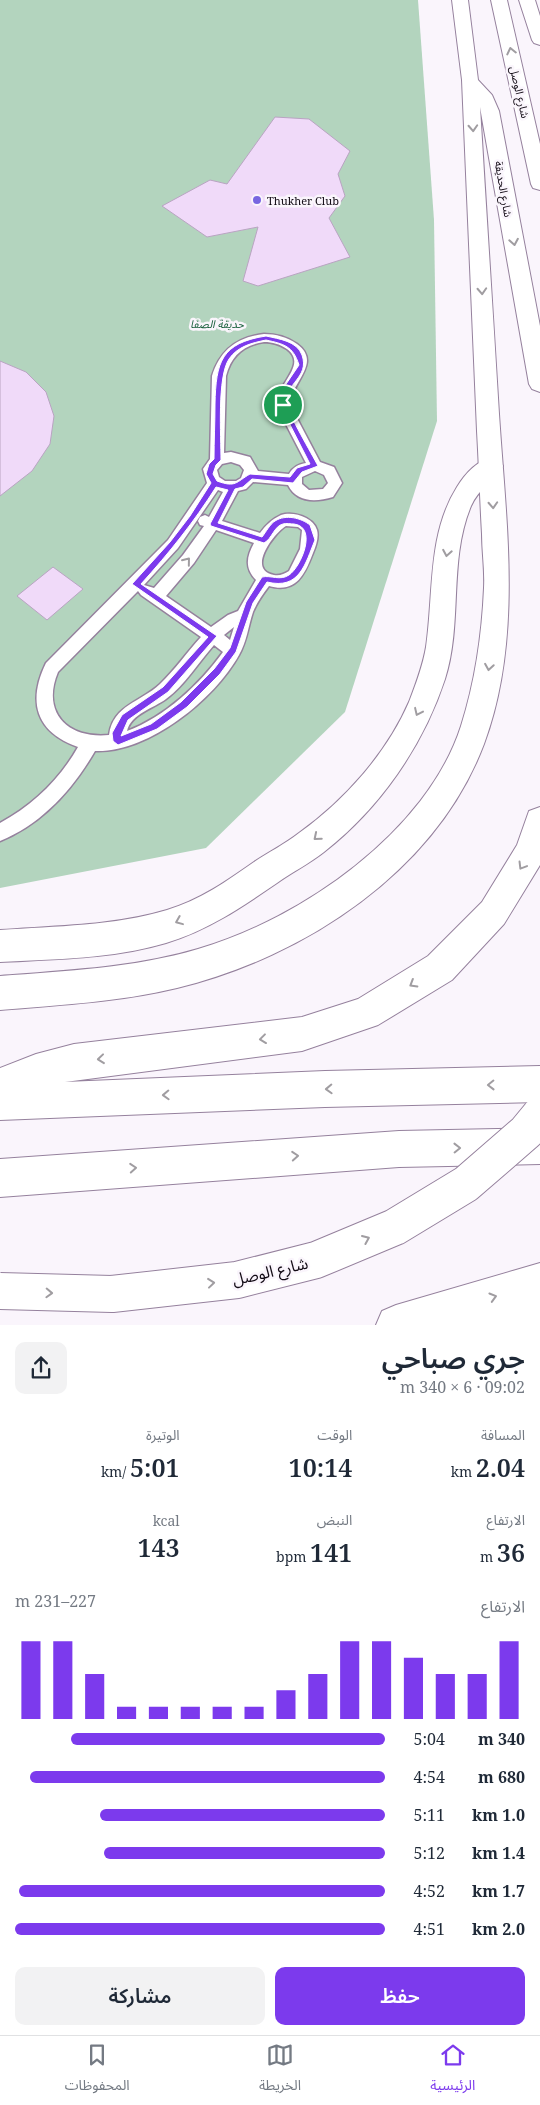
<!DOCTYPE html>
<html lang="ar">
<head>
<meta charset="utf-8">
<style>
	body { margin:0; font-family:"Noto Serif","Noto Sans Arabic",serif; background:#f2f2f3; color:#1f2937; direction:rtl; height:100vh; display:flex; flex-direction:column; font-size:19px; white-space:nowrap }
	* { box-sizing:border-box; margin:0 }
	p { font-size:16px; color:#747a83 }
	.icon { flex:none; width:28px; height:28px; fill:none; stroke:currentColor; stroke-width:2; stroke-linecap:round; stroke-linejoin:round }
	.map { position:relative; height:1325px; overflow:hidden; direction:ltr }
	.details { display:flex; flex-direction:column; background:#fff; flex:1 }
	.details>* { flex:none }
	.pin { position:absolute; display:grid; place-items:center; width:42px; height:42px; color:#fff; margin:-21px; border:2px solid #fff; border-radius:50%; box-shadow:0 1px 5px #0007 }
	.round { display:grid; place-items:center; flex:none; width:52px; height:52px; border-radius:10px; background:#f2f2f3 }
	.headline { display:flex; align-items:center; justify-content:space-between; height:85px; padding:0 15px }
	h1 { font-size:28px; font-weight:600; line-height:38px }
	.figures { display:grid; grid-template-columns:repeat(3,1fr); gap:8px; height:85px; padding:5px 15px }
	.figures div { display:grid; align-content:center }
	.figures b { font-size:25px; font-weight:600 }
	.figures small { font-size:14px; font-weight:400 }
	.figures p { font-size:14px }
	.chart { height:140px; padding:10px 15px }
	.chart p { display:flex; justify-content:space-between }
	.chart svg { width:100%; height:90px; margin-top:5px; stroke:#7c3aed; stroke-width:6 }
	.primary-button { display:flex; gap:10px; margin-top:auto; padding:10px 15px }
	.primary-button a { flex:1; height:58px; border-radius:10px; background:#7c3aed; color:#fff; font-size:20px; font-weight:600; line-height:58px; text-align:center }
	.primary-button a+a { background:#f2f2f3; color:#1f2937 }
	ul { padding:0 15px; list-style:none; font-size:16px }
	li { display:grid; grid-template-columns:80px 60px 1fr; align-items:center; height:38px }
	li i { height:12px; border-radius:6px; background:#7c3aed }
	.menu { display:flex; justify-content:space-around; align-items:center; height:70px; border-top:1px solid #e0e1e3; background:#fff; font-size:14px; color:#747a83 }
	.menu a { display:grid; justify-items:center; gap:2px }
	.menu .on { color:#7c3aed }
	.map>svg:first-child { display:block }
	.green { fill:#b3d4be }
	.building { fill:#f0daf9; stroke:#b9a4c2 }
	.lines { fill:none; stroke-linecap:round; stroke-linejoin:round }
	.lane-casing { stroke:#95819d; stroke-width:3 }
	.street-casing { stroke:#95819d; stroke-width:2 }
	.primary-casing { stroke:#95819d; stroke-width:2 }
	.lane { fill:#fff; fill-rule:evenodd }
	.street { fill:#fff; fill-rule:evenodd }
	.primary { fill:#fff; fill-rule:evenodd }
	.primary-bridge-casing { stroke:#95819d; stroke-width:38; stroke-linecap:butt }
	.primary-bridge { stroke:#fff; stroke-width:36 }
	.oneway { stroke:#a09da1 }
	.route { fill:#7c3aed; stroke:#fff; fill-rule:evenodd }
	.poi-dot { fill:#7866e1; stroke:#faf5fc; stroke-width:2 }
	.labels { text-anchor:middle; dominant-baseline:central; stroke-width:5; stroke-linejoin:round; paint-order:stroke }
	.far-street-label { font-size:11px; fill:#120b15; stroke:#faf5fc }
	.far-poi-label { font-size:11px; fill:#120b15; stroke:#faf5fc; text-anchor:start }
	.far-park-label { font-size:11px; font-style:italic; fill:#1c623f; stroke:#faf5fc }
	.near-street-label { font-size:16px; fill:#120b15; stroke:#faf5fc }
</style>
</head>
<body>
<div class="map">
<svg width="540" height="1325" viewBox="0 0 540 1325">
	<rect width="100%" height="100%" fill="#faf5fc"/>
	<path class="green" d="M 0,0 L 418,0 L 434,220 L 437,421 L 345,712 L 206,848 L 0,888 Z"/>
	<path class="building" d="M 275,117 L 309,119 L 350,151 L 338,174 L 345,196 L 329,218 L 350,257 L 258,286 L 243,281 L 258,227 L 207,237 L 162,206 L 210,180 L 227,184 Z
		M 0,361 L 26,372 L 46,392 L 54,416 L 50,444 L 32,471 L 0,496 Z
		M 53,567 L 83,589 L 47,620 L 17,596 Z"/>
	<g class="lines">
		<g class="lane-casing">
			<path id="lane" d="M 264,334 C 276,334 287,337 297,344 C 323,363 290,383 290,405 L 320,462 L 334,467 L 342,483 L 333,497 C 316,502 297,503 288,485 L 253,482 L 246,489 L 238,491 L 222,521 L 260,533 C 265,526 272,519 281,515 C 293,511 313,517 317,530 C 319,537 316,546 313,553 C 305,574 296,594 269,586 C 263,594 257,602 253,612 C 248,627 247,641 239,655 C 214,700 148,753 95,751 C 73,789 42,824 0,841 L 0,823 C 33,805 60,779 78,747 C 36,732 27,702 46,663 L 168,540 L 207,483 L 203,469 L 210,459 L 212,376 C 220,350 237,337 264,334 ZM 264,342 C 273,342 279,344 287,349 C 308,365 277,383 276,405 L 306,463 C 299,464 293,467 289,474 L 258,471 L 250,457 L 231,452 L 224,453 L 226,376 C 231,356 243,345 264,342 ZM 231,462 L 240,465 L 244,470 L 241,478 L 236,481 L 225,481 L 219,477 L 217,470 L 222,464 ZM 315,471 L 324,475 L 328,483 L 323,489 L 309,490 L 302,484 L 302,477 ZM 218,490 L 223,492 L 209,517 L 205,515 L 200,517 L 198,521 L 200,525 L 204,526 L 183,555 L 154,588 L 144,585 L 178,548 ZM 286,526 L 298,527 L 302,530 L 300,549 L 289,571 C 284,574 280,576 274,575 C 246,570 274,533 286,526 ZM 216,530 L 254,543 C 247,556 244,568 256,580 L 238,611 L 228,615 L 211,627 L 166,596 L 194,563 ZM 138,591 L 141,595 L 201,637 C 187,652 175,670 160,684 C 141,702 113,705 109,735 C 68,739 41,713 58,672 ZM 234,627 L 230,640 L 224,635 ZM 214,645 L 223,652 C 200,684 165,717 127,731 C 131,714 154,708 166,699 C 185,685 198,663 214,645 Z"/>
		</g>
		<g class="street-casing">
			<path id="street" d="M 491,457 L 499,460 L 503,466 C 494,481 478,489 471,506 C 448,561 463,623 445,679 C 423,746 380,808 324,852 C 309,864 292,872 277,883 C 242,907 207,931 166,943 C 112,959 55,959 0,962 L 0,930 C 56,926 114,926 167,910 C 200,900 227,881 254,862 C 269,852 285,844 299,833 C 344,801 387,753 409,702 C 416,684 423,665 426,647 C 434,593 427,535 457,487 C 465,474 476,462 491,457 Z
				M 540,1298 L 540,1325 L 446,1325 L 452,1311 L 466,1305 Z"/>
		</g>
		<g class="primary-casing">
			<path id="primary" d="M 452,0 L 468,0 L 478,80 L 492,95 L 499,111 L 540,326 L 540,392 L 532,389 L 529,384 L 480,107 C 486,209 493,312 499,414 C 506,523 523,639 484,744 C 436,871 305,957 177,988 C 119,1002 59,1005 0,1010 L 0,976 C 66,971 134,968 198,949 C 301,919 427,832 461,726 C 475,682 482,634 484,588 C 485,570 482,552 482,534 C 480,500 479,465 477,431 C 472,314 467,197 462,80 Z
				M 491,0 L 507,0 L 540,144 L 540,190 L 533,188 L 531,184 Z
				M 519,0 L 535,0 L 540,16 L 540,45 L 534,43 L 532,40 Z
				M 540,807 L 540,865 L 504,924 L 452,980 L 378,1025 L 302,1051 L 65,1082 L 325,1071 L 540,1066 L 540,1102 L 325,1107 L 0,1120 L 0,1068 L 36,1054 L 74,1044 L 302,1017 L 358,999 L 428,956 L 482,902 L 517,845 L 529,811 Z
				M 540,1128 L 540,1164 L 399,1167 L 0,1197 L 0,1159 L 399,1131 Z
				M 540,1263 L 540,1303 L 464,1325 L 376,1325 L 382,1311 L 396,1305 Z"/>
		</g>
		<use href="#lane" class="lane"/>
		<use href="#street" class="street"/>
		<use href="#primary" class="primary"/>
		<g class="primary-bridge-casing">
			<path id="primary-bridge" d="M 0,1291 L 112,1294 L 237,1280 L 316,1260 L 395,1227 L 466,1184 L 526,1132 L 540,1115"/>
		</g>
		<use href="#primary-bridge" class="primary-bridge"/>
	</g>
	<defs><path id="oneway-chevron" d="M-2-3.5L2.5 0L-2 3.5" fill="none" stroke-width="1.6" stroke-linecap="round" stroke-linejoin="round" transform="scale(1.25)"/></defs>
	<g class="oneway">
		<use href="#oneway-chevron" transform="translate(511 51) rotate(-103)"/>
		<use href="#oneway-chevron" transform="translate(473 128) rotate(87)"/>
		<use href="#oneway-chevron" transform="translate(514 242) rotate(80)"/>
		<use href="#oneway-chevron" transform="translate(482 291) rotate(87)"/>
		<use href="#oneway-chevron" transform="translate(493 505) rotate(87)"/>
		<use href="#oneway-chevron" transform="translate(447 553) rotate(100)"/>
		<use href="#oneway-chevron" transform="translate(187 561) rotate(-51)"/>
		<use href="#oneway-chevron" transform="translate(489 667) rotate(99)"/>
		<use href="#oneway-chevron" transform="translate(418 712) rotate(115)"/>
		<use href="#oneway-chevron" transform="translate(317 837) rotate(140)"/>
		<use href="#oneway-chevron" transform="translate(522 866) rotate(121)"/>
		<use href="#oneway-chevron" transform="translate(179 921) rotate(158)"/>
		<use href="#oneway-chevron" transform="translate(413 984) rotate(149)"/>
		<use href="#oneway-chevron" transform="translate(263 1039) rotate(173)"/>
		<use href="#oneway-chevron" transform="translate(101 1059) rotate(174)"/>
		<use href="#oneway-chevron" transform="translate(491 1085) rotate(179)"/>
		<use href="#oneway-chevron" transform="translate(329 1089) rotate(178)"/>
		<use href="#oneway-chevron" transform="translate(166 1095) rotate(178)"/>
		<use href="#oneway-chevron" transform="translate(457 1148) rotate(-1)"/>
		<use href="#oneway-chevron" transform="translate(295 1156) rotate(-4)"/>
		<use href="#oneway-chevron" transform="translate(133 1168) rotate(-4)"/>
		<use href="#oneway-chevron" transform="translate(366 1239) rotate(-23)"/>
		<use href="#oneway-chevron" transform="translate(211 1283) rotate(-6)"/>
		<use href="#oneway-chevron" transform="translate(49 1293) rotate(2)"/>
		<use href="#oneway-chevron" transform="translate(493 1297) rotate(-16)"/>
	</g>
	<path class="route" d="M 266,336 C 279,339 297,341 302,355 C 310,378 284,383 287,404 C 288,414 312,454 318,466 L 302,472 L 293,483 L 252,479 L 243,487 L 235,489 L 218,523 L 262,537 C 266,532 270,524 275,521 C 286,514 301,518 310,525 L 315,540 C 305,564 300,590 267,582 L 253,603 L 236,652 L 220,674 L 187,707 L 157,729 L 118,745 L 113,741 L 112,733 L 122,715 L 163,687 L 208,637 L 132,584 L 170,542 L 190,516 L 211,483 L 206,474 L 209,464 L 214,459 C 214,441 215,423 215,404 C 216,362 221,343 266,336 ZM 266,340 C 284,344 293,346 299,365 L 280,393 L 280,405 L 310,464 L 297,468 L 290,477 L 250,474 C 236,482 236,488 217,481 L 213,474 L 216,465 L 221,460 C 221,436 217,377 229,359 C 238,346 252,343 266,340 ZM 216,487 L 228,490 L 210,524 L 211,526 L 264,543 C 272,539 274,526 283,524 C 286,523 291,524 294,524 C 318,527 301,567 289,575 C 280,581 271,575 262,577 L 246,602 L 230,648 L 214,669 L 181,702 L 151,724 L 121,736 L 128,720 L 168,692 L 217,636 L 141,584 C 169,553 194,522 216,487 Z"/>
	<circle class="poi-dot" cx="257" cy="200" r="5"/>
	<g class="labels">
		<g class="far-street-label">
			<text transform="translate(520 92) rotate(77)">شارع الوصل</text>
			<text transform="translate(504 189) rotate(80)">شارع الحديقة</text>
		</g>
		<g class="far-poi-label">
			<text x="267" y="200">Thukher Club</text>
		</g>
		<g class="far-park-label">
			<text x="217" y="323">حديقة الصفا</text>
		</g>
		<g class="near-street-label">
			<text transform="translate(270 1271) rotate(-13)">شارع الوصل</text>
		</g>
	</g>
</svg>
<div class="pin" style="left:283px;top:405px;background:#1e9e55"><svg class="icon" aria-label="arrive" viewBox="0 0 24 24"><path d="M6 21V4h12l-3 4 3 4H6"/></svg></div>
</div>
<section class="details">
<div class="headline"><div><h1>جري صباحي</h1><p>09:02 · 6 × 340 m</p></div><a class="round"><svg class="icon" aria-label="share" viewBox="0 0 24 24"><path d="M12 15V3M7 8l5-5 5 5M5 13v7h14v-7"/></svg></a></div>
<div class="figures">
<div><p>المسافة</p><b>2.04<small> km</small></b></div>
<div><p>الوقت</p><b>10:14</b></div>
<div><p>الوتيرة</p><b>5:01<small> /km</small></b></div>
</div>
<div class="figures">
<div><p>الارتفاع</p><b>36<small> m</small></b></div>
<div><p>النبض</p><b>141<small> bpm</small></b></div>
<div><p>kcal</p><b>143</b></div>
</div>
<div class="chart"><p><span>الارتفاع</span>227–231 m</p>
<svg viewBox="0 0 160 44" preserveAspectRatio="none"><path d="M5 44V6M15 44V6M25 44V22M35 44V38M45 44V38M55 44V38M65 44V38M75 44V38M85 44V30M95 44V22M105 44V6M115 44V6M125 44V14M135 44V22M145 44V22M155 44V6"/></svg>
</div>
<ul>
<li><b>340 m</b>5:04<i style="width:85%"></i></li>
<li><b>680 m</b>4:54<i style="width:96%"></i></li>
<li><b>1.0 km</b>5:11<i style="width:77%"></i></li>
<li><b>1.4 km</b>5:12<i style="width:76%"></i></li>
<li><b>1.7 km</b>4:52<i style="width:99%"></i></li>
<li><b>2.0 km</b>4:51<i style="width:100%"></i></li>
</ul>
<div class="primary-button"><a>حفظ</a><a>مشاركة</a></div>
</section>
<nav class="menu">
<a class="on"><svg class="icon" aria-label="home" viewBox="0 0 24 24"><path d="M3 11l9-7 9 7M6 9v11h12V9"/></svg>الرئيسية</a>
<a><svg class="icon" aria-label="map" viewBox="0 0 24 24"><path d="M3 6l6-2 6 2 6-2v14l-6 2-6-2-6 2zM9 4v14M15 6v14"/></svg>الخريطة</a>
<a><svg class="icon" aria-label="saved" viewBox="0 0 24 24"><path d="M7 4h10v16l-5-4-5 4z"/></svg>المحفوظات</a>
</nav>
</body>
</html>
